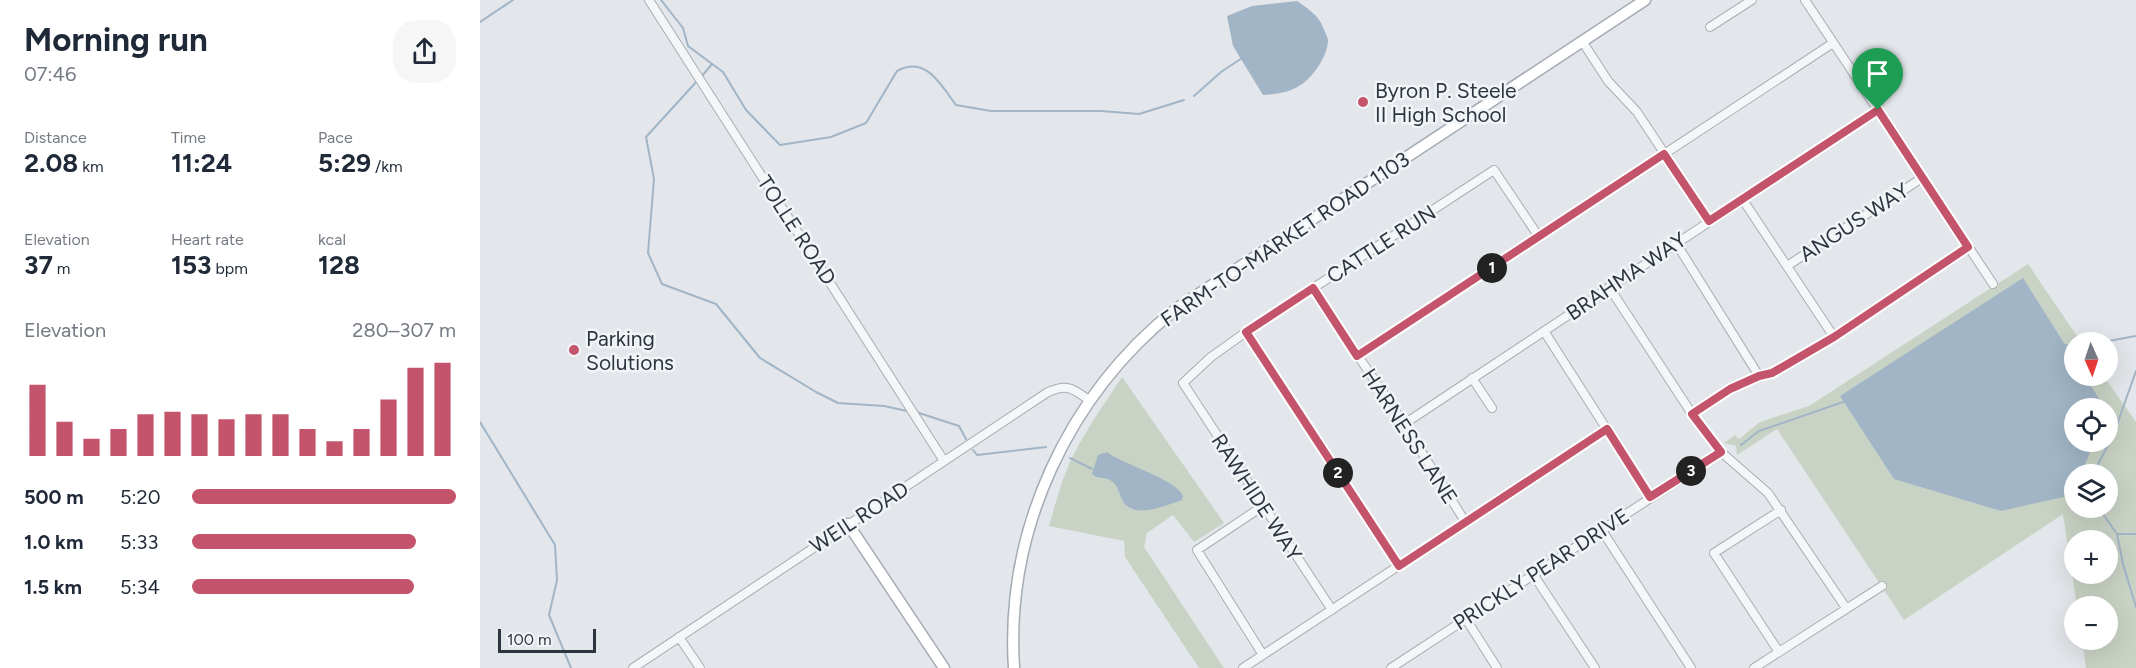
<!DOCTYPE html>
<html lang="en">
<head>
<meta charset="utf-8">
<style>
	body { margin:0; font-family:Figtree,sans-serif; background:#f6f6f7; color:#1f2937; height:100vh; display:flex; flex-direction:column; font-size:22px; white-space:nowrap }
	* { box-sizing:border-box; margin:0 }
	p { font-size:20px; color:#747a83 }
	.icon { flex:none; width:33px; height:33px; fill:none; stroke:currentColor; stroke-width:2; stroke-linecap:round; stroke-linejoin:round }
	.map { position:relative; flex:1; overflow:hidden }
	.details { display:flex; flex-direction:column; background:#fff; width:480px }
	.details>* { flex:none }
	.needle { width:39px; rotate:177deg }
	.buttons { position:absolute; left:1584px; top:332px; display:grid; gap:12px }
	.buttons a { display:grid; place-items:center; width:54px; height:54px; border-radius:50%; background:#fff; box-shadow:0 6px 24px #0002; font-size:30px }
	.scale { position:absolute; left:18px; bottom:15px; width:98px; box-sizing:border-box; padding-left:6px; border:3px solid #2c3540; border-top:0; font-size:16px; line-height:21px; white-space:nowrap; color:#2c3540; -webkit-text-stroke:4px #f2f5f7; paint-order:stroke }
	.pin { position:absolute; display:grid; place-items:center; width:51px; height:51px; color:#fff; margin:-62px -26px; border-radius:50% 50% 50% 0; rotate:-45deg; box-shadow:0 0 6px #0007 }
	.pin .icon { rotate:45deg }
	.km { position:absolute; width:30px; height:30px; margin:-15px; border-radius:50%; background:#222; color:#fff; font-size:16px; line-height:30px; text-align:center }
	.round { display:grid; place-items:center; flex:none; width:63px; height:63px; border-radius:24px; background:#f6f6f7 }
	.head { display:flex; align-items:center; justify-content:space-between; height:102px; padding:0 24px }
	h1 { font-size:33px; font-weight:700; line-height:45px }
	.metrics { display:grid; grid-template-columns:repeat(3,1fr); gap:9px; height:102px; padding:6px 24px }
	.metrics div { display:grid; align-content:center }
	.metrics b { font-size:26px; font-weight:700 }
	.metrics small { font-size:16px; font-weight:400 }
	.metrics p { font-size:16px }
	.chart { height:168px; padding:12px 24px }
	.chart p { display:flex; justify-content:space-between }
	.chart svg { width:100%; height:108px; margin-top:6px; stroke:#c3546b; stroke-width:6 }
	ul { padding:0 24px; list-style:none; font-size:20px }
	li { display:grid; grid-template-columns:96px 72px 1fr; align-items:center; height:45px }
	li i { height:15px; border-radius:8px; background:#c3546b }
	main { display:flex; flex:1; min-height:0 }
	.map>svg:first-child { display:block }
	.green { fill:#c9d3c5; fill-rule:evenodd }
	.water { fill:#a1b5c6 }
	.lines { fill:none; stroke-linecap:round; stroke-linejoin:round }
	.stream { stroke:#a1b5c6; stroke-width:2 }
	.minor-casing { stroke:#a8adb4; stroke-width:10 }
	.major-casing { stroke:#a3abb4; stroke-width:13 }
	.minor { stroke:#f5f6f8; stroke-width:8 }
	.major { stroke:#fff; stroke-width:10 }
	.route-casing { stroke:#fff; stroke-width:12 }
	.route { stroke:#c3546b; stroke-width:8 }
	.poi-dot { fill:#c3546b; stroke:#f2f5f7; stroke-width:2 }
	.labels { text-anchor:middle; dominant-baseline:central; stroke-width:5; stroke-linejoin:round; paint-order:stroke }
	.poi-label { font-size:21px; fill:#2c3540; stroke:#f2f5f7; text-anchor:start }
	.street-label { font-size:21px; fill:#2c3540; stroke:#f2f5f7 }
</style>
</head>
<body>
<main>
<section class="details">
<div class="head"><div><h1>Morning run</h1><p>07:46</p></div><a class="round"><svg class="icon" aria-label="share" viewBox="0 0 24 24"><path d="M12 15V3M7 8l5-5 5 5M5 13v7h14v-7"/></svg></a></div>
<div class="metrics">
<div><p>Distance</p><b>2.08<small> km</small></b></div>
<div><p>Time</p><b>11:24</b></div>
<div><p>Pace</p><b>5:29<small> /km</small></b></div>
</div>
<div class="metrics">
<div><p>Elevation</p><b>37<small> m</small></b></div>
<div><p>Heart rate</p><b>153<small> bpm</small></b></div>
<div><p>kcal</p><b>128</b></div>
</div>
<div class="chart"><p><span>Elevation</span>280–307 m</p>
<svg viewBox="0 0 160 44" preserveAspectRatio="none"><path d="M5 44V15M15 44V30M25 44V37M35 44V33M45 44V27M55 44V26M65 44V27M75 44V29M85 44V27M95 44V27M105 44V33M115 44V38M125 44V33M135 44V21M145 44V8M155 44V6"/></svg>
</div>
<ul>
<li><b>500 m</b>5:20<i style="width:100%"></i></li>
<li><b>1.0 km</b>5:33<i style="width:85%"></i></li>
<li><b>1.5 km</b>5:34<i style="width:84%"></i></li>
</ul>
</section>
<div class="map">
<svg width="1656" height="668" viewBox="0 0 1656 668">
	<rect width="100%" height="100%" fill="#e3e6ea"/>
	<path class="green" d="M 1548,264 L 1601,342 L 1594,342 L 1594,375 L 1623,375 L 1656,422 L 1656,668 L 1606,668 L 1602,639 L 1628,639 L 1628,606 L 1597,606 L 1583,514 L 1424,620 L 1297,429 L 1257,455 L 1256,446 L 1244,443 L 1255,435 L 1259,439 L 1280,422 L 1329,406 ZM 1594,408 L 1628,408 L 1628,441 L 1594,441 ZM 1594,474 L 1628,474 L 1628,507 L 1594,507 ZM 1594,540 L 1628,540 L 1628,573 L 1594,573 Z
		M 642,377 L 744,523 L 714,542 L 693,515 L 667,533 L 664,547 L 744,668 L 719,668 L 645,557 L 644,541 L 569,526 C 576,502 582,478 593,456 C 607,428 625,403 642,377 Z"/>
	<path class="water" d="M 817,1 C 826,7 836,14 841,23 C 843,27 847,36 848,40 C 848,56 832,79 819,86 C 808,93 796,94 783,95 L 753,46 L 747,16 L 772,6 Z
		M 1543,278 L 1594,359 L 1594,375 L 1604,375 L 1625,408 L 1594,408 L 1594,441 L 1615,441 L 1601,474 L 1594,474 L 1594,489 L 1592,495 L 1521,511 L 1414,479 L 1360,396 Z
		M 627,452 C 644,465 696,479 703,496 L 702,500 C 686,505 657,519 644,503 C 639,496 639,487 633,482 C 626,476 618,480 612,474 L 618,455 Z"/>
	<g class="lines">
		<path class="stream" d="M 181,0 L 203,28 L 208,46 L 243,72 L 266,110 L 300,145 L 351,137 L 386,123 L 417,71 C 446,55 461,85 476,105 L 511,111 L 621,111 L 659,114 L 704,100
			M 0,22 L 33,0
			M 222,76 L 232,64
			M 218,80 L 166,137 L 174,179 L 168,253 L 182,284 L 236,304 L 280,358 L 336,392 L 358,403 L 404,406 L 427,411
			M 714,96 L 741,72 L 762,58
			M 1623,342 L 1656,336
			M 1585,345 L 1594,346
			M 436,412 L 479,426 L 486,439
			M 0,422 L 75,545 L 77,580 L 69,615 L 91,668
			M 1261,445 L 1279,431 L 1366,401
			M 493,450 L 497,455 L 566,447
			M 590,458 L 612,469
			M 1613,474 L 1634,433 L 1656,371
			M 1618,507 L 1637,534 L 1656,534
			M 1637,534 L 1643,564 L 1656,607"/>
		<g class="minor-casing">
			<path id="minor" d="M 169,0 L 464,461
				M 1325,0 L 1513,284
				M 1230,27 L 1272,0
				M 1102,41 L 1128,81 L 1157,112 L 1229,221
				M 1263,200 L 1354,337
				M 1196,243 L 1279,376
				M 1307,266 L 1442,178
				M 1129,287 L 1212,414 L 1241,452 L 1288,493 L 1366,608
				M 833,289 L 924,424 L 986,523
				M 1064,331 L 1170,497
				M 766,332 L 919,566
				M 877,356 L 1353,43
				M 992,378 L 1012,408
				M 1212,414 L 1250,389 L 1279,376 L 1292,373 L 1354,337 L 1488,247
				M 924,424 L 1398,110
				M 1121,529 L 1211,668
				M 1053,574 L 1115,668
				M 852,610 L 703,383 L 731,357 L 766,332 L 1014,170 L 1059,237
				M 986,619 L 1017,668
				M 199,637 L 220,668
				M 1299,652 L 1234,553 L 1301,510
				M 783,655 L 717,550 L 783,506
				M 153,668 L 568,392 C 588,383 593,389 609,400
				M 763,668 L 1127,429
				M 911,668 L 1241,452
				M 1274,668 L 1402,586"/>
		</g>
		<g class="major-casing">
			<path id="major" d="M 368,524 L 464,668
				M 534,668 C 525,530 588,395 696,309 L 1165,0"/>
		</g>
		<use href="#minor" class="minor"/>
		<use href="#major" class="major"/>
	</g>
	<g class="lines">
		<g class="route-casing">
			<path id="route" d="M 1398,110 L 1488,247 L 1354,337 L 1292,373 L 1279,376 L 1250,389 L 1212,414 L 1241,452 L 1170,497 L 1127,429 L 919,566 L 766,332 L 833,288 L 877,356 L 1184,154 L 1229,221 Z"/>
		</g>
		<use href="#route" class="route"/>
	</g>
	<g class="poi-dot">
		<circle cx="883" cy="102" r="6"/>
		<circle cx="94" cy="350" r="6"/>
	</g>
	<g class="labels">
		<g class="poi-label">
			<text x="895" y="90">Byron P. Steele<tspan x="895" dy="24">II High School</tspan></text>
			<text x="106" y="338">Parking<tspan x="106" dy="24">Solutions</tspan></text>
		</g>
		<g class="street-label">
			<text transform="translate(1374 222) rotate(-33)">ANGUS WAY</text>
			<text transform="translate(317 230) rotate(57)">TOLLE ROAD</text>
			<text transform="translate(805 239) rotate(-34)">FARM-TO-MARKET ROAD 1103</text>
			<text transform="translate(901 244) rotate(-33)">CATTLE RUN</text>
			<text transform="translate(1146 276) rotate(-34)">BRAHMA WAY</text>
			<text transform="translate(930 436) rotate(57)">HARNESS LANE</text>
			<text transform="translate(777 497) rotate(57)">RAWHIDE WAY</text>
			<text transform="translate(379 517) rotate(-33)">WEIL ROAD</text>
			<text transform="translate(1061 569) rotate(-33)">PRICKLY PEAR DRIVE</text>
		</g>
	</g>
</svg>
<div class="buttons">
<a><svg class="needle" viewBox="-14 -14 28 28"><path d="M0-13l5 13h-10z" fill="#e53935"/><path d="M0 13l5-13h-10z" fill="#747a83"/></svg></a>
<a><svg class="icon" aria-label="locate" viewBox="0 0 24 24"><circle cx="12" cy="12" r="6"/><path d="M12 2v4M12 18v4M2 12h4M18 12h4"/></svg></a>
<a><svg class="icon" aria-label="layers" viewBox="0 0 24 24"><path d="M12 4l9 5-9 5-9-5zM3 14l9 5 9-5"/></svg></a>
<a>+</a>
<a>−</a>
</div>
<div class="scale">100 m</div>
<div class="pin" style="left:1398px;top:110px;background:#1e9e55"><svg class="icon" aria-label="arrive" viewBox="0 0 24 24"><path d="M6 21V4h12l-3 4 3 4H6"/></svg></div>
<b class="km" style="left:1012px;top:268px">1</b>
<b class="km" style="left:858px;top:473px">2</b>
<b class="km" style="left:1211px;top:471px">3</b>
</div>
</main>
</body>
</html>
